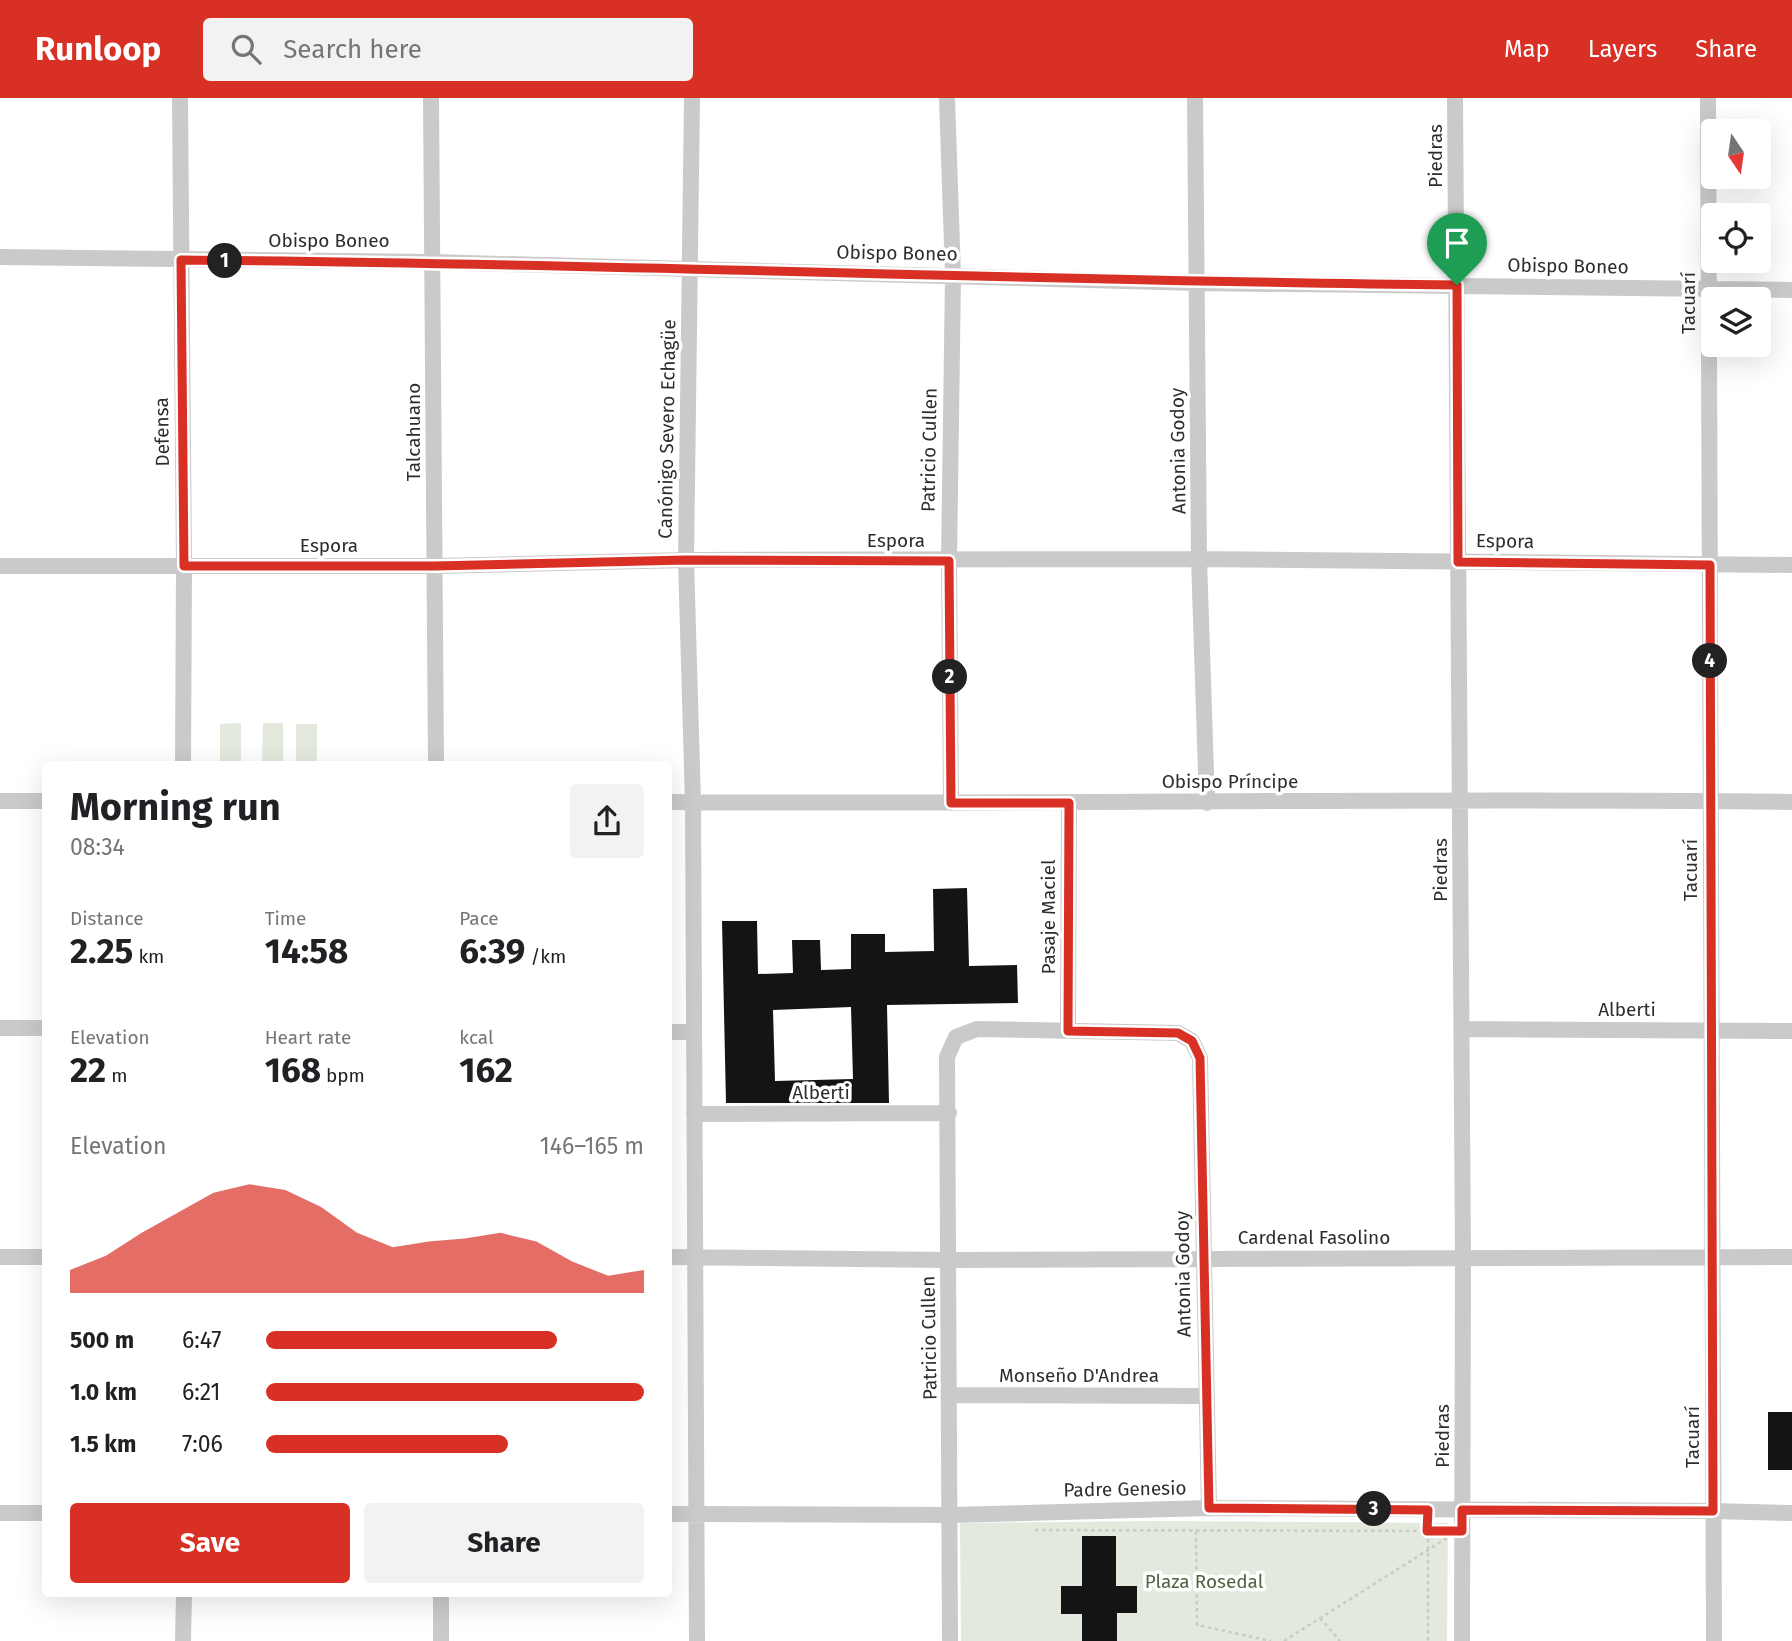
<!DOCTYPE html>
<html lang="en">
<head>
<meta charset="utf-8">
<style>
	body { margin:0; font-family:"Fira Sans",sans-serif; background:#f2f2f2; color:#202124; height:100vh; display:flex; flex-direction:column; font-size:26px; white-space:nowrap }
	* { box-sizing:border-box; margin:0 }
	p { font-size:23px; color:#757577 }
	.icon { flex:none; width:38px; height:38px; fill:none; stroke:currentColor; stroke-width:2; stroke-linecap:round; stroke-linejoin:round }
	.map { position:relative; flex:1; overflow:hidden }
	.drawer { position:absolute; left:42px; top:663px; width:630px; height:836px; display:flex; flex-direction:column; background:#fff; border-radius:7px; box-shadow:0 7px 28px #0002 }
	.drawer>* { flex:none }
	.needle { width:46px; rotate:167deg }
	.tools { position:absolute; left:1701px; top:21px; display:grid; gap:14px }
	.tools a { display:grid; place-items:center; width:70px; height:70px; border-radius:7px; background:#fff; box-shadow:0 7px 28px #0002; font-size:35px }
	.pin { position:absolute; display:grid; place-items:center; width:60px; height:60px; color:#fff; margin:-72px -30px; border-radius:50% 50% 50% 0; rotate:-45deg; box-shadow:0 0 7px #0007 }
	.pin .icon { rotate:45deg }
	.km { position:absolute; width:35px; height:35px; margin:-18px; border-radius:50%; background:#222; color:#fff; font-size:19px; line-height:35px; text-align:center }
	.round { display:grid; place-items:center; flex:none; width:74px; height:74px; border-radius:7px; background:#f2f2f2 }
	.head { display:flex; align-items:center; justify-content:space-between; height:119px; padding:0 28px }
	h1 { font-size:38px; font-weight:700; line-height:52px }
	.stats { display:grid; grid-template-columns:repeat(3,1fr); gap:10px; height:119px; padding:7px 28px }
	.stats div { display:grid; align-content:center }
	.stats b { font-size:35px; font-weight:700 }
	.stats small { font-size:19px; font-weight:400 }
	.stats p { font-size:19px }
	.chart { height:196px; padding:14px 28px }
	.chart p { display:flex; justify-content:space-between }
	.chart svg { width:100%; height:126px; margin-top:7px; fill:#d93025; opacity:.7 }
	.button { display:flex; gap:14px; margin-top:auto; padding:14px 28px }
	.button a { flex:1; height:80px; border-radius:7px; background:#d93025; color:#fff; font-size:28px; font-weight:700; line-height:80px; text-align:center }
	.button a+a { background:#f2f2f2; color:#202124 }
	ul { padding:0 28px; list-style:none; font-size:23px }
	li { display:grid; grid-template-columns:112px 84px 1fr; align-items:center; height:52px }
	li i { height:18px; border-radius:9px; background:#d93025 }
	header { display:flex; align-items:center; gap:42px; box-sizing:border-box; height:98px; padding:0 35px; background:#d93025; color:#fff }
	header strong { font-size:33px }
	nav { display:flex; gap:38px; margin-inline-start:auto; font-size:24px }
	.search { width:490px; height:63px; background:#f2f2f2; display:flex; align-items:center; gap:18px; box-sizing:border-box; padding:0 24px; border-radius:7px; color:#757577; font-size:26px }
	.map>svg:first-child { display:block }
	.green { fill:#e3e9dc }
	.building { fill:#141414; fill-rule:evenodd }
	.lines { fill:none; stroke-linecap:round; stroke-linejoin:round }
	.path { stroke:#cacaca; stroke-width:2.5; stroke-dasharray:3.5 3.5; stroke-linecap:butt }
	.minor { stroke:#cacaca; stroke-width:16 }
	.route-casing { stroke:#fff; stroke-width:14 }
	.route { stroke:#d93025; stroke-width:9 }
	.labels { text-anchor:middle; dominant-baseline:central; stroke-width:7; stroke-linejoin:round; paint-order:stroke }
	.street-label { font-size:19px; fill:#2d2d2d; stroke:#fff }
	.park-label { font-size:19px; fill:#51643f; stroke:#fff }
</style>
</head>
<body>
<header>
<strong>Runloop</strong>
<div class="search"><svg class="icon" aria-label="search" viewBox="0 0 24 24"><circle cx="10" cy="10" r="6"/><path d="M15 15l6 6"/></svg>Search here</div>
<nav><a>Map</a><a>Layers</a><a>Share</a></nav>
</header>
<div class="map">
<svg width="1792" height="1543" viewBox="0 0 1792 1543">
	<rect width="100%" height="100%" fill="#fff"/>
	<path class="green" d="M 241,625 L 241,667 L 220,667 L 220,626 Z
		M 263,625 L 283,625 L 283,667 L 262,667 Z
		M 296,626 L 317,626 L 317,667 L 296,667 Z
		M 1156,1423 L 1448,1425 L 1447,1543 L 961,1543 L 960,1425 Z"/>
	<path class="building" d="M 967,790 L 969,868 L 1017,867 L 1018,905 L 887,907 L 889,1005 L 726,1005 L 722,823 L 757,823 L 758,876 L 793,875 L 792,842 L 820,842 L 821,872 L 851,871 L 851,836 L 885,836 L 885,854 L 934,853 L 933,791 ZM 851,909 L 853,981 L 775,983 L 773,912 Z
		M 1768,1314 L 1792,1314 L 1792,1372 L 1768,1372 Z
		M 1082,1438 L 1116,1438 L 1116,1488 L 1137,1488 L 1137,1515 L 1117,1515 L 1117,1543 L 1082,1543 L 1082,1516 L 1061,1516 L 1061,1488 L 1082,1488 Z"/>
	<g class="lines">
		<path class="path" d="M 1428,1427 L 1428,1543
			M 1035,1432 L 1445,1433
			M 1196,1433 L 1197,1527 L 1271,1543
			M 1320,1520 L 1340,1543
			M 1284,1543 L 1447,1440"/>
		<path class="minor" d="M 180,0 L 184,468 L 183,667
			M 431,0 L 436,667
			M 692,0 L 686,462 L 693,704 L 697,1543
			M 947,0 L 953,178 L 949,463 L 951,705
			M 1195,0 L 1199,461 L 1207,705
			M 1455,0 L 1463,1160 L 1462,1543
			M 1708,0 L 1714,1543
			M 0,159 L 432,164 L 1197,185 L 1792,192
			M 0,468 L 434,468 L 686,462 L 1199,461 L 1792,467
			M 0,703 L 46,703
			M 668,704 C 1043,707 1418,699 1792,704
			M 0,930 L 46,930
			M 1462,931 L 1792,933
			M 1068,933 L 1069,705
			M 668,934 L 692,934
			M 694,1016 L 949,1015
			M 0,1159 L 46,1159
			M 668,1159 L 949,1162 L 1792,1159
			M 951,1297 L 1207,1298
			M 0,1415 L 46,1415
			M 668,1416 L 951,1417 L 1209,1410 L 1713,1413 L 1792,1415
			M 183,1543 L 184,1496
			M 441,1543 L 441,1496
			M 950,1543 L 947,959 L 956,939 L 977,931 L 1178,935 L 1192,943 L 1200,960 L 1209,1410"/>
	</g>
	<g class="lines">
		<g class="route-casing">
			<path id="route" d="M 181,162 C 606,165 1031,183 1457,187 L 1458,464 L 1710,467 L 1713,1413 L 1462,1412 L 1462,1433 L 1427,1433 L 1428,1412 L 1209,1410 L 1200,960 L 1192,943 L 1178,935 L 1068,933 L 1069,705 L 951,705 L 949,463 L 686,462 L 435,468 L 184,468 Z"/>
		</g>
		<use href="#route" class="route"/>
	</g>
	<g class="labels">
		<g class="street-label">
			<text transform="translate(1435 58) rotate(-90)">Piedras</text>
			<text x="329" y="142">Obispo Boneo</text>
			<text transform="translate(897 155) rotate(1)">Obispo Boneo</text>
			<text transform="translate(1568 168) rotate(1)">Obispo Boneo</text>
			<text transform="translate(1688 205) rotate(-90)">Tacuarí</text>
			<text transform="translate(667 331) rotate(-89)">Canónigo Severo Echagüe</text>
			<text transform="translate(162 334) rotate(-91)">Defensa</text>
			<text transform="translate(413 334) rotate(-90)">Talcahuano</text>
			<text transform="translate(929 352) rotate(-89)">Patricio Cullen</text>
			<text transform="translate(1178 353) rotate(-91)">Antonia Godoy</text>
			<text x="896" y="442">Espora</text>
			<text transform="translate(1505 443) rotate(1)">Espora</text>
			<text x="329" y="447">Espora</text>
			<text x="1230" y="683">Obispo Príncipe</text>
			<text transform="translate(1440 772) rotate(-90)">Piedras</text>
			<text transform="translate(1690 772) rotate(-90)">Tacuarí</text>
			<text transform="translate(1048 819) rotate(-90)">Pasaje Maciel</text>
			<text x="1627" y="911">Alberti</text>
			<text x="821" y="994">Alberti</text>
			<text x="1314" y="1139">Cardenal Fasolino</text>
			<text transform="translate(1183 1176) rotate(-91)">Antonia Godoy</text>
			<text transform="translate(929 1240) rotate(-91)">Patricio Cullen</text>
			<text x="1079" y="1277">Monseño D'Andrea</text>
			<text transform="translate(1442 1338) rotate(-90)">Piedras</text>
			<text transform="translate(1692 1339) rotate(-90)">Tacuarí</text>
			<text transform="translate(1125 1391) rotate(-1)">Padre Genesio</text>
		</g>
		<g class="park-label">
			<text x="1204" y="1483">Plaza Rosedal</text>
		</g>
	</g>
</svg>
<div class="tools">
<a><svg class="needle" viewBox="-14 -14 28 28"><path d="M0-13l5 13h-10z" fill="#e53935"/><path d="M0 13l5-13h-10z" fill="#757577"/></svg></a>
<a><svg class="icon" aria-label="locate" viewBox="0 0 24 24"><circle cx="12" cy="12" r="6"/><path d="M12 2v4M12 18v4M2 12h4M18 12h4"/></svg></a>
<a><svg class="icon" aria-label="layers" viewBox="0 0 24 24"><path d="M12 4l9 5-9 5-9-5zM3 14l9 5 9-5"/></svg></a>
</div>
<div class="pin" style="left:1457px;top:187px;background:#1e9e55"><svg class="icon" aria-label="arrive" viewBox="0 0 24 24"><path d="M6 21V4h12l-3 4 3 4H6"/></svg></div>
<b class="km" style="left:225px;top:163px">1</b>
<b class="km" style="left:950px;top:579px">2</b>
<b class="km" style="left:1374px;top:1411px">3</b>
<b class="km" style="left:1710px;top:563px">4</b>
<section class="drawer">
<div class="head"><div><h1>Morning run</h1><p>08:34</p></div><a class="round"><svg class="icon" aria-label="share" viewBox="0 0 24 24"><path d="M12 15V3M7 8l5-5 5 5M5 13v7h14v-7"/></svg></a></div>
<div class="stats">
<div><p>Distance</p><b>2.25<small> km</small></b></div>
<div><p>Time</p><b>14:58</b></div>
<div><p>Pace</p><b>6:39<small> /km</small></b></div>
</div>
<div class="stats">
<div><p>Elevation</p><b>22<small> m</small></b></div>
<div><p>Heart rate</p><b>168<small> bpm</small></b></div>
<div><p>kcal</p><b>162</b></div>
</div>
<div class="chart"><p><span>Elevation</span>146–165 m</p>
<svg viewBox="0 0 160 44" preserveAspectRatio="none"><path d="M0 44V36L10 31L20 23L30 16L40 9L50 6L60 8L70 14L80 23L90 28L100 26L110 25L120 23L130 26L140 33L150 38L160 36V44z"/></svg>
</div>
<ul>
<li><b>500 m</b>6:47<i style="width:77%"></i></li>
<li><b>1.0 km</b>6:21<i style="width:100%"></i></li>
<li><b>1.5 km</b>7:06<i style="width:64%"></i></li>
</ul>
<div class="button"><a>Save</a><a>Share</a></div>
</section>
</div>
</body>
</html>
